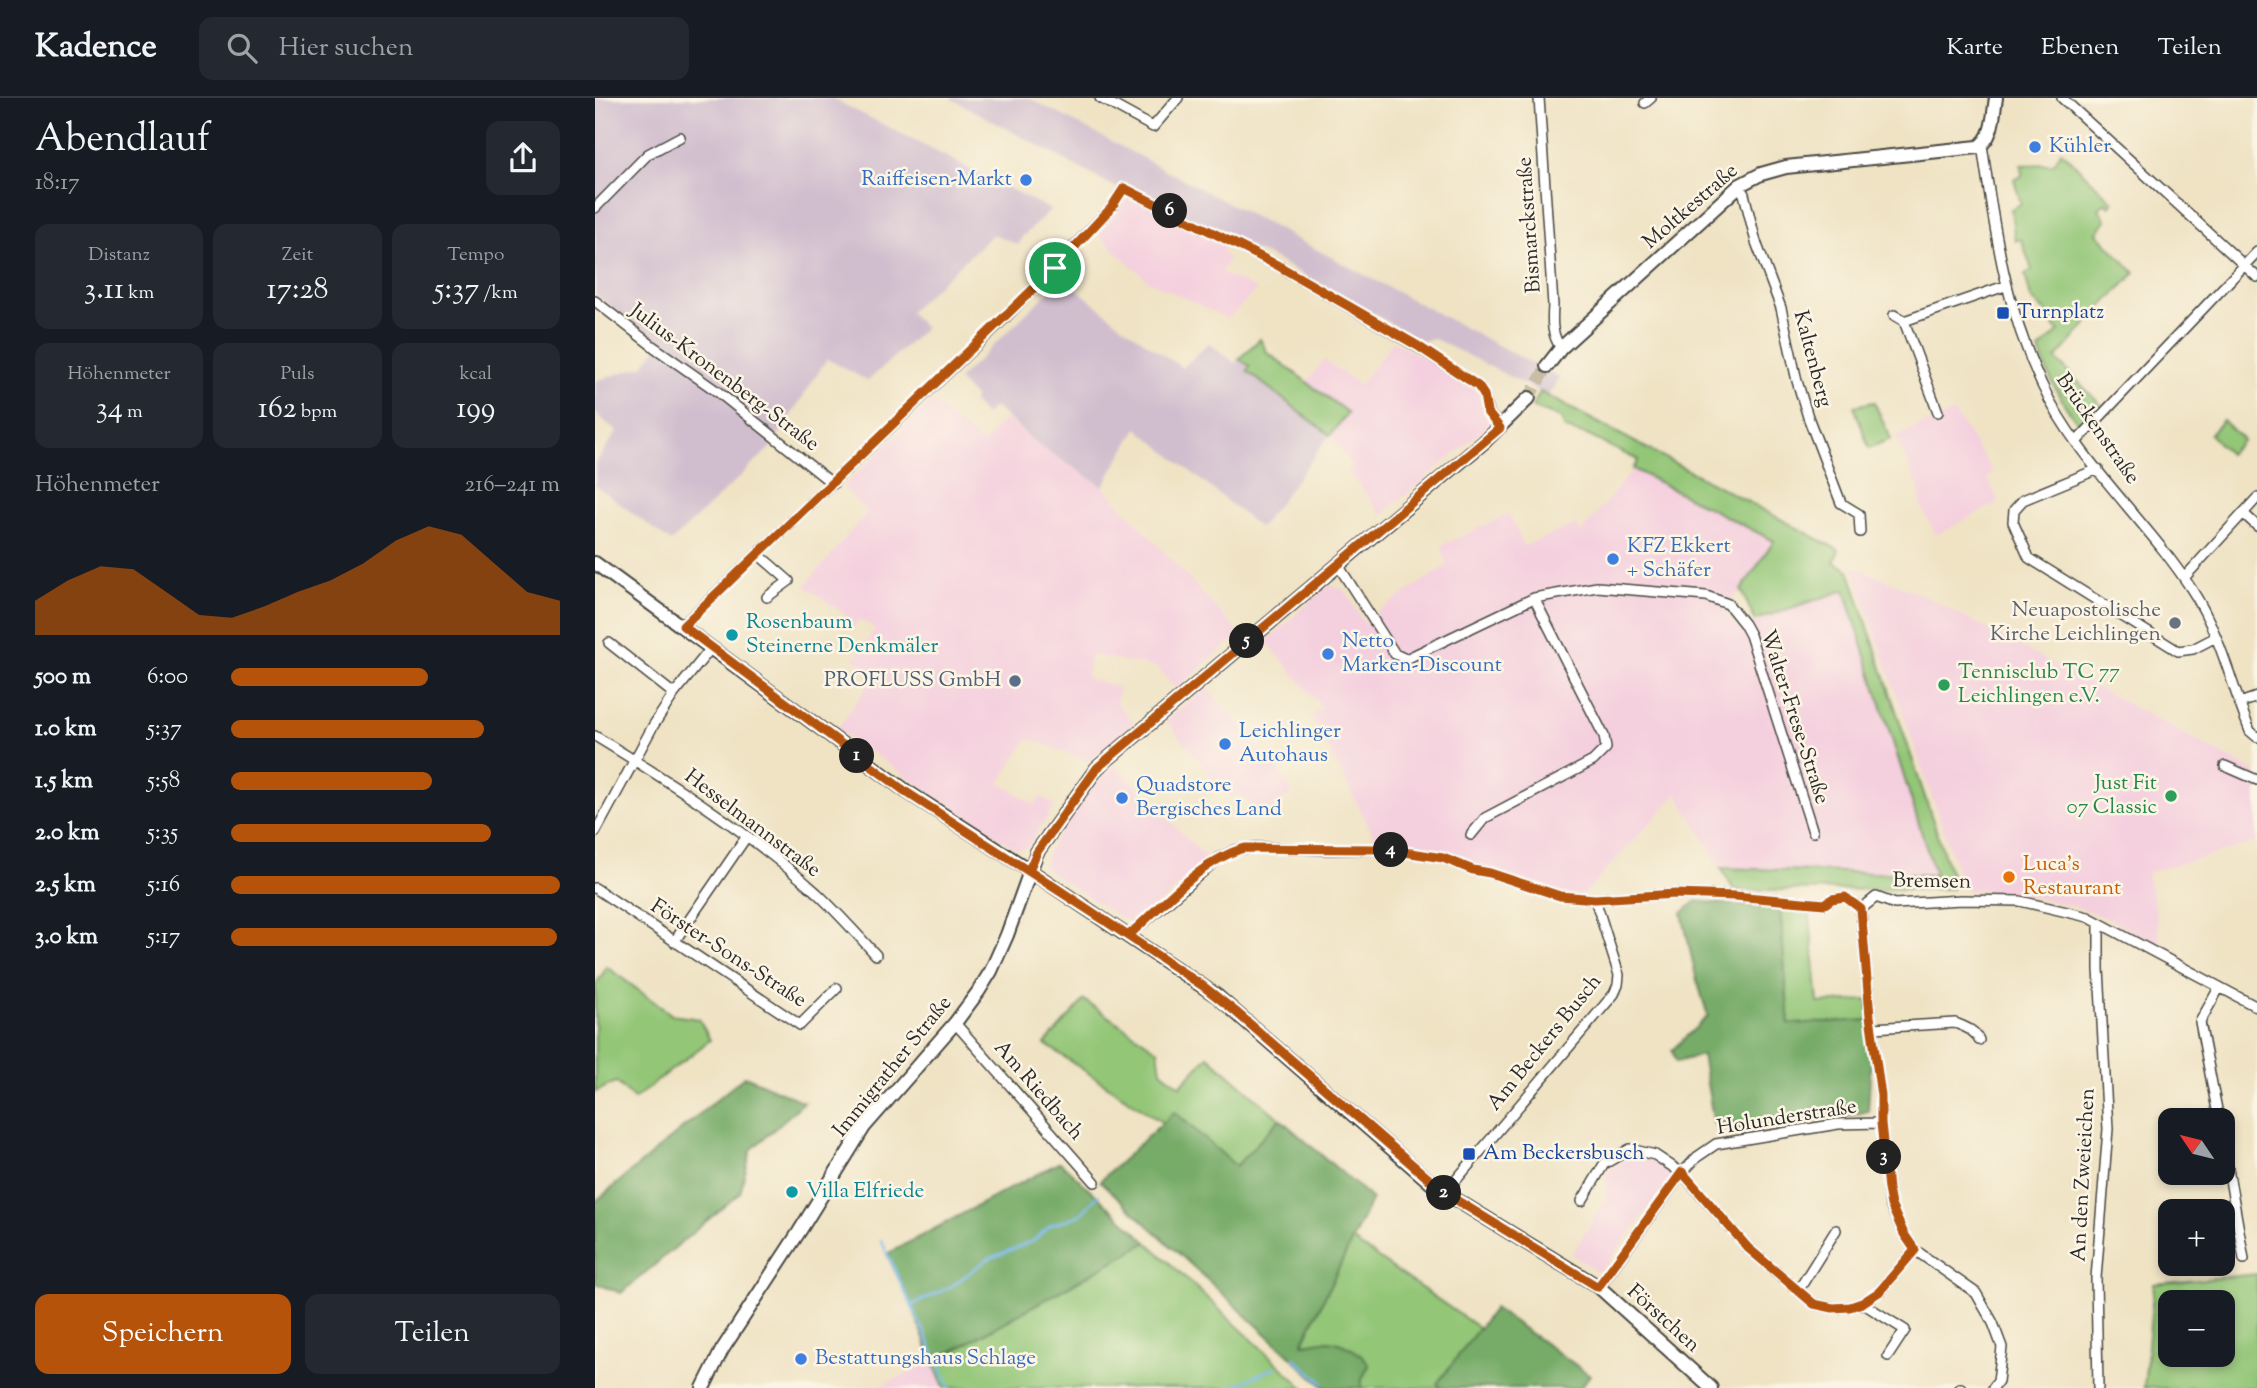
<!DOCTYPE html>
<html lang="de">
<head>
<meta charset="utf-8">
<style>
	body { margin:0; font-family:"Sorts Mill Goudy",serif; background:#242831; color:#f1f3f6; height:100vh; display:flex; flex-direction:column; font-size:26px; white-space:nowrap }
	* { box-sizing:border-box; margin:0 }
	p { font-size:23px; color:#9ea1a6 }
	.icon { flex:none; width:38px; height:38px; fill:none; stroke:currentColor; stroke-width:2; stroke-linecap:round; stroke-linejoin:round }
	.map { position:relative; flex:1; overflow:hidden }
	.sheet { display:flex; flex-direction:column; background:#171b24; width:595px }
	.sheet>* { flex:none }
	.needle { width:46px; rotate:305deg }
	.fabs { position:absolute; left:1563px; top:1010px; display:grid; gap:14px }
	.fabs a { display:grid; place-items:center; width:77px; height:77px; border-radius:14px; background:#171b24; box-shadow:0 4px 10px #0003; font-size:35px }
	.pin { position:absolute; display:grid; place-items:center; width:60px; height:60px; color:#fff; margin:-30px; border:4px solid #fff; border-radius:50%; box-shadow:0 2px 7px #0007 }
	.km { position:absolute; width:35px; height:35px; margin:-18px; border-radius:50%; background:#222; color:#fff; font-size:19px; line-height:35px; text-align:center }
	.round { display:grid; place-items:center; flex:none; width:74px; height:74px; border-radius:14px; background:#242831 }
	.overview { display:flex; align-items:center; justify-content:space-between; height:119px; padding:0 35px }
	h1 { font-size:38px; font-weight:600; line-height:52px }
	.figures { display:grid; grid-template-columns:repeat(3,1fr); gap:10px; height:119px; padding:7px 35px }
	.figures div { display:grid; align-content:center; border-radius:14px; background:#242831; text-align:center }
	.figures b { font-size:30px; font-weight:600 }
	.figures small { font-size:19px; font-weight:400 }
	.figures p { font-size:19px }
	.chart { height:196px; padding:14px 35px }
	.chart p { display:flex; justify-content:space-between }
	.chart svg { width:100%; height:126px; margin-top:7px; fill:#b45309; opacity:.7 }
	.action { display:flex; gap:14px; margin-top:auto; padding:14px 35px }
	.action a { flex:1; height:80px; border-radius:14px; background:#b45309; color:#fff; font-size:28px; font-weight:600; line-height:80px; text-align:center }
	.action a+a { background:#242831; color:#f1f3f6 }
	ul { padding:0 35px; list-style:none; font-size:23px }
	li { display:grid; grid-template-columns:112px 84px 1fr; align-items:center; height:52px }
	li i { height:18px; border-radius:9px; background:#b45309 }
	header { display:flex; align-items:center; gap:42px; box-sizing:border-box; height:98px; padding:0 35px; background:#171b24; border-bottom:2px solid #363941 }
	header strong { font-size:33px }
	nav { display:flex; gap:38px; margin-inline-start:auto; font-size:24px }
	.search { width:490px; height:63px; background:#242831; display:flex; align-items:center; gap:18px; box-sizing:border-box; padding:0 24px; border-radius:14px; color:#9ea1a6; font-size:26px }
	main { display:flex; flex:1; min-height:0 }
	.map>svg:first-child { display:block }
	.built { fill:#f4cfde }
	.industrial { fill:#d0bdce }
	.green { fill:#93c677; stroke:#5f7851; stroke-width:2; fill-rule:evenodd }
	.forest { fill:#76ab68; stroke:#506b4a; stroke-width:2 }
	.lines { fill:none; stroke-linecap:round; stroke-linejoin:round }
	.stream { stroke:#7bbaee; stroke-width:2.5 }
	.secondary-tunnel { stroke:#c8bea5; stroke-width:12; stroke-dasharray:12 6; stroke-linecap:butt }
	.street-casing { stroke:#484742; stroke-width:12 }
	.secondary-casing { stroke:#484742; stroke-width:16 }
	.street { stroke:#fff; stroke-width:9 }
	.secondary { stroke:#fff; stroke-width:12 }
	.route-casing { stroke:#fff; stroke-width:14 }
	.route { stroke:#b45309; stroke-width:9 }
	.shop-dot { fill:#3f7fe0; stroke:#fcf5e5; stroke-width:2.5 }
	.transit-dot { fill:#1a4fb4; stroke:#fcf5e5; stroke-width:2.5 }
	.worship-dot { fill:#6b7280; stroke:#fcf5e5; stroke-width:2.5 }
	.culture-dot { fill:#0f9aa8; stroke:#fcf5e5; stroke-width:2.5 }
	.service-dot { fill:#5c6f8a; stroke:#fcf5e5; stroke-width:2.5 }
	.leisure-dot { fill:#2e9e5b; stroke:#fcf5e5; stroke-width:2.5 }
	.food-dot { fill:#e8710a; stroke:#fcf5e5; stroke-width:2.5 }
	.labels { text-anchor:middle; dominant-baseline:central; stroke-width:5; stroke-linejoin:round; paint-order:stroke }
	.shop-label { font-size:21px; fill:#366cbe; stroke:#fcf5e5; text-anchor:start }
	.street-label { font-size:21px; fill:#2b2b2b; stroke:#fcf5e5 }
	.transit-label { font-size:21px; fill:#164399; stroke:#fcf5e5; text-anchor:start }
	.worship-label { font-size:21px; fill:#5b616d; stroke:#fcf5e5; text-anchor:end }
	.culture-label { font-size:21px; fill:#0d838f; stroke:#fcf5e5; text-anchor:start }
	.leisure-label { font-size:21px; fill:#27864d; stroke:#fcf5e5; text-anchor:start }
	.service-label { font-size:21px; fill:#4e5e75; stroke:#fcf5e5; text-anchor:end }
	.food-label { font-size:21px; fill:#c56008; stroke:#fcf5e5; text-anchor:start }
</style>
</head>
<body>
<header>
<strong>Kadence</strong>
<div class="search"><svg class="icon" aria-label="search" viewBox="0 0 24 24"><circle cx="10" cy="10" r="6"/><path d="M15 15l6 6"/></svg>Hier suchen</div>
<nav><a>Karte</a><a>Ebenen</a><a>Teilen</a></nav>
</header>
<main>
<section class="sheet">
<div class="overview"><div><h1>Abendlauf</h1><p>18:17</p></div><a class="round"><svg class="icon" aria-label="share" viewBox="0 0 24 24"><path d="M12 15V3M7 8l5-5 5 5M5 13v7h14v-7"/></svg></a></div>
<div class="figures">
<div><p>Distanz</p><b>3.11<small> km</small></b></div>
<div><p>Zeit</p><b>17:28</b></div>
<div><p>Tempo</p><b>5:37<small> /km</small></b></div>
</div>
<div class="figures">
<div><p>Höhenmeter</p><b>34<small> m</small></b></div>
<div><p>Puls</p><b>162<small> bpm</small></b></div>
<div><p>kcal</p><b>199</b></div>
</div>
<div class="chart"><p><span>Höhenmeter</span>216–241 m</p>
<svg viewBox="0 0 160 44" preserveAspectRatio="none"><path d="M0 44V32L10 25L20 20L30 21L40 29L50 37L60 38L70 34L80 29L90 25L100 19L110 11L120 6L130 9L140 19L150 29L160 32V44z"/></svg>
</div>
<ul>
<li><b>500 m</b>6:00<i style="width:60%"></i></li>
<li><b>1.0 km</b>5:37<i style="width:77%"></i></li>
<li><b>1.5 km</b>5:58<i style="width:61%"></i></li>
<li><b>2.0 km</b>5:35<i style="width:79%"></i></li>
<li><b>2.5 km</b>5:16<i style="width:100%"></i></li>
<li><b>3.0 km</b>5:17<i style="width:99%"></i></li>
</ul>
<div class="action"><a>Speichern</a><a>Teilen</a></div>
</section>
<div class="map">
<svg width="1662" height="1290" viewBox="0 0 1662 1290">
	<rect width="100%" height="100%" fill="#fcf5e5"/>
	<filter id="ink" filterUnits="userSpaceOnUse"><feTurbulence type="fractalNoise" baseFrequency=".0143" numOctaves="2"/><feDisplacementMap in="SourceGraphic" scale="14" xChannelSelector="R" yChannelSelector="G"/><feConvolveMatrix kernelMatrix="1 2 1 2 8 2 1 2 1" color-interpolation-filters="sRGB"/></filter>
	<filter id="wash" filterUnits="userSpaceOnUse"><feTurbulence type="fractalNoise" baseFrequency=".00686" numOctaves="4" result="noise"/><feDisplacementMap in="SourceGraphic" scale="28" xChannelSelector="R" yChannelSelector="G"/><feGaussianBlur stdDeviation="1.57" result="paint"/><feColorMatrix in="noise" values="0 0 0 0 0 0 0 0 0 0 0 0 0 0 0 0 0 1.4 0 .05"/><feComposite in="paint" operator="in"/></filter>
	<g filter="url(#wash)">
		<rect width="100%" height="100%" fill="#efe3c4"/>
		<path class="built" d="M 537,97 L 631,146 L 627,154 L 633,161 L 626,175 L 662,191 L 633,221 L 552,182 L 503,136 Z
			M 798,243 L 870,283 L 883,294 L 887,313 L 895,326 L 787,417 L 753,373 L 757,369 L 735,337 L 752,314 L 712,284 L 729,262 L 765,287 Z
			M 337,303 L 388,346 L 410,320 L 443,347 L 508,388 L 645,536 L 581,591 L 561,569 L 496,557 L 491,580 L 524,589 L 521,605 L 539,624 L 494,664 L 433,640 L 405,685 L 440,707 L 446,698 L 460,707 L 432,750 L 421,751 L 378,724 L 242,631 L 276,583 L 278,575 L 259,561 L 280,530 L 264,521 L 259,529 L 251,524 L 251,517 L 210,488 L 272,414 L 248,389 Z
			M 1359,314 L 1398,374 L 1392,380 L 1404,404 L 1341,437 L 1325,406 L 1325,392 L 1300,338 Z
			M 1038,371 L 1179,443 L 1146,492 L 1128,510 L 1143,530 L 1249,492 L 1340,778 L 1126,770 L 1082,696 L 988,797 L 966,795 L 840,752 L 784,748 L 716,617 L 727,610 L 671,543 L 734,487 L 750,492 L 768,524 L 852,467 L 846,448 L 914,416 L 929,448 L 981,426 L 986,435 Z
			M 1257,468 L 1332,499 L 1662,675 L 1662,744 L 1552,775 L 1560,808 L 1566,850 L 1512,820 L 1482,809 L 1429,797 L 1372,792 L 1367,786 Z
			M 612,589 L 681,669 L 698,695 L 664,717 L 644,694 L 636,701 L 571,623 Z
			M 520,667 L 613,762 L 541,826 L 526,820 L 449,770 L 451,757 L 483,706 L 501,684 Z
			M 1040,1059 L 1060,1064 L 1074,1073 L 1077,1076 L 1076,1081 L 1007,1172 L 1000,1173 L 977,1156 L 1011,1100 L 1011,1074 L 1020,1066 Z
			M 338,1264 L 350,1290 L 281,1290 Z"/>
		<path class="industrial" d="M 0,0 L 236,0 L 456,112 L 427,139 L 424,147 L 398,136 L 314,214 L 330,230 L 273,283 L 232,261 L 175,350 L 76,444 L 0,387 L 0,366 L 22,334 L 0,315 L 0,283 L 48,268 L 65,246 L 0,196 Z
			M 355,0 L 434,0 L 965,280 L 953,298 L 840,241 L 827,243 L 682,162 L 516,87 Z
			M 468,180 L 529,229 L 587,270 L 614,245 L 640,265 L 644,261 L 656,269 L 653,274 L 735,337 L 665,430 L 542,330 L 508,388 L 443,347 L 400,309 L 390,317 L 378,304 L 379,299 L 363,282 Z"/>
		<path class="green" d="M 1466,53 L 1518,104 L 1514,108 L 1510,104 L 1504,111 L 1511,122 L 1502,135 L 1540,175 L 1500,216 L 1461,261 L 1507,308 L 1487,328 C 1469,313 1452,275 1444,252 L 1464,233 L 1452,221 L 1454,217 L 1436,201 L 1430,176 L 1437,172 L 1426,141 L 1420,143 L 1416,111 L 1426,106 L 1419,81 L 1427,78 L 1426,67 L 1458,66 Z
			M 665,241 L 672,254 L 753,315 L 735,337 L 652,273 L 655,268 L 644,261 Z
			M 945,294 L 1244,452 L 1239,464 L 1254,472 L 1358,783 L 1357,791 L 1139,792 L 1126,770 L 1340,777 L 1250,492 L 1160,522 L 1146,492 L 1179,443 L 1038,371 L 1043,362 L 992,337 L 970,331 L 966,320 L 937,309 Z
			M 1279,304 L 1296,341 L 1274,350 L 1259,308 Z
			M 1628,322 L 1648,342 L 1634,356 L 1615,336 Z
			M 1185,808 L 1214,809 L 1223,905 L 1274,902 L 1276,922 L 1194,927 Z
			M 12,869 L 77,917 L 104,921 L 115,942 L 39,1001 L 21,984 L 0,994 L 0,888 Z
			M 489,902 L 563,952 L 566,973 L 585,988 L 613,958 L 685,1021 L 641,1069 L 580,1014 L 568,1025 L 450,946 Z
			M 757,1142 L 884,1230 L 842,1286 L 846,1290 L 767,1290 L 767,1281 L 774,1267 L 730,1243 L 707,1247 Z
			M 552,1144 L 709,1290 L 350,1290 L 338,1265 Z
			M 1662,1176 L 1662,1290 L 1549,1290 L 1559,1186 ZM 1575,1204 L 1628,1204 L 1628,1256 L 1575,1256 Z"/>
		<path class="forest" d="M 1101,803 L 1159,809 L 1185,808 L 1194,926 L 1276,922 L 1278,930 L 1273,1013 L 1243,1021 L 1140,1033 L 1137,1023 L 1119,1026 L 1107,957 L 1081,964 L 1077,952 L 1113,918 L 1101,879 L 1087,815 Z
			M 150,978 L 209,1004 L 156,1052 L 145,1095 L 26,1195 L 0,1185 L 0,1104 Z
			M 579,1014 L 641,1068 L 685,1021 L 777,1101 L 707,1246 C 715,1246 722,1243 730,1243 C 744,1242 769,1255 774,1267 L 767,1281 L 767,1290 L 730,1290 L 505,1083 Z
			M 465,1064 L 552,1144 L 338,1264 L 317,1208 L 292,1156 Z
			M 899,1210 L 995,1277 L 985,1290 L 846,1290 L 842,1286 Z"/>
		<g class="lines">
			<path class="stream" d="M 286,1142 L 355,1290
				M 317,1207 L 357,1188 L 391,1162 L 438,1143 L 456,1127 L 485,1117 L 504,1097
				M 699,1260 L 728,1285
				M 635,1290 L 680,1269"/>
		</g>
	</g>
	<g filter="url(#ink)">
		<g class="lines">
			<path class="secondary-tunnel" d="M 934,300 L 952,268"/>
			<g class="street-casing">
				<path id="street" d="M 505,0 L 558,29
					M 944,0 L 958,207 C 957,223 956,236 966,250
					M 1467,0 L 1662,179
					M 1050,5 L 1056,0
					M 558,29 L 583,0
					M 1387,47 C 1400,133 1409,206 1447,287 C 1482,363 1552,422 1597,492 C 1625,535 1636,586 1655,633 L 1662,639
					M 1144,88 L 1149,96 L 1161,144 L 1186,210 L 1202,283 L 1213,319 L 1246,405 L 1264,416 L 1265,434
					M 0,110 L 53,56 L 85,39
					M 0,203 L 59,249 L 123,294 L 238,386
					M 1299,217 L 1309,223 L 1343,314
					M 1309,223 L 1410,188
					M 1482,343 L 1662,154
					M 1503,371 L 1428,402 L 1419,412 L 1418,424 L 1434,460 L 1583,553 L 1598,551 L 1621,539
					M 1648,415 L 1662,428
					M 163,456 L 194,483 L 172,499
					M 743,467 L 800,556 L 811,561 L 939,500 L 1002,489 L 1111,498 L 1133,506 L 1149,526 L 1155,537 L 1218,734
					M 1589,480 L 1662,400
					M 87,528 L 408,222 L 516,110 L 529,90 L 682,167 L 823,249 L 883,288 L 889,297 L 893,314 L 906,330
					M 14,545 L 79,596
					M 1645,605 L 1662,599
					M 0,638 C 77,685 155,735 222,795 C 243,815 262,836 281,857
					M 1630,668 L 1662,682
					M 0,735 L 58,628 L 79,596 L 117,549
					M 876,737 L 890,720 L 998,663 L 1011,650 L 1009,638 L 939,500
					M 0,790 L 205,927 L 242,890
					M 1266,811 L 1275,918 L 1286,998 L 1286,1025 L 1295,1107 L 1309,1136 L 1320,1152 L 1381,1195 L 1398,1225 L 1407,1249 L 1403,1283 L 1398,1290
					M 533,838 L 624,760 L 641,752 L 661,749 L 734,752 L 785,751 L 816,755 L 848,760 L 878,772 L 895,775 L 965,798 L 1000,801 L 1081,796 L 1140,798 L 1230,806 L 1237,801 L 1250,799 L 1266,811 L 1281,799 L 1300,806 L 1366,802 L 1425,803 L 1493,819 L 1662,909
					M 79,844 L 152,738
					M 1624,890 L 1605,924 L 1624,1022
					M 360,925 L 500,1084
					M 1278,930 L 1360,925 C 1370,929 1380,932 1384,942
					M 1628,1042 L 1649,1161
					M 850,1095 L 1019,896 L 1023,887 L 1024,877 L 1000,801
					M 987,1103 L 1009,1066 L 1035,1051 L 1060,1057 L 1087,1075 L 1153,1150 L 1219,1206 L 1239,1210 L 1255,1209 L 1267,1205 L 1284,1194 L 1320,1152
					M 1004,1189 L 1087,1075 L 1102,1059 L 1121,1046 L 1243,1026 L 1286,1025
					M 1203,1193 L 1241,1132
					M 1267,1205 L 1310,1232 L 1293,1258
					M 1364,1290 L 1366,1290
					M 1503,1290 L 1501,1180 L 1513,1031 L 1504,871 L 1504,825"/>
			</g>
			<g class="secondary-casing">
				<path id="secondary" d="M 952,268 L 966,250 L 1145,87 L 1166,76 L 1191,69 L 1383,49 C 1399,39 1398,17 1401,0
					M 0,465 L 311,693 L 434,772 L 622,898 L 835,1084 L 850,1095 L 1004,1189 L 1116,1290
					M 108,1290 L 127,1252 L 204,1134 L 269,1029 L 360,925 L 383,894 L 396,873 L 412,837 L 442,754 L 502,670 L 889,344 L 934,300"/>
			</g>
			<use href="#street" class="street"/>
			<use href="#secondary" class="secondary"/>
		</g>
	</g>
	<g class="lines" filter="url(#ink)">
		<g class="route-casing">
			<path id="route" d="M 460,170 L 88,528 L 311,694 L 506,820 L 608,888 L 641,914 L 850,1095 L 1003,1189 L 1087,1074 L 1153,1150 L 1219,1206 L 1238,1210 L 1255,1209 L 1267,1205 L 1284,1194 L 1320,1152 L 1309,1136 L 1296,1107 L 1293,1091 L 1286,1025 L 1286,998 L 1275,918 L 1266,811 L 1250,799 L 1237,801 L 1230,806 L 1140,798 L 1081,796 L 1000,801 L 965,798 L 895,775 L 878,772 L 848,760 L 816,755 L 785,751 L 650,750 C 607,761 566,809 533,838 L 434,772 L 442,754 L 502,670 L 905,330 L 892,314 L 889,297 L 883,288 L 823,248 L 682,167 L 529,90 L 516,110 L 460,170"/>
		</g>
		<use href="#route" class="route"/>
	</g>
	<g class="shop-dot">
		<circle cx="1440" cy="49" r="7"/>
		<circle cx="431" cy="82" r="7"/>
		<circle cx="1018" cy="461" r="7"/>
		<circle cx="733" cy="556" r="7"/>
		<circle cx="630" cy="646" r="7"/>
		<circle cx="527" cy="700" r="7"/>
		<circle cx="206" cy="1261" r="7"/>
	</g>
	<g class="transit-dot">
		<rect x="1401" y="208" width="14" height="14" rx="3.5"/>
		<rect x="867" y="1049" width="14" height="14" rx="3.5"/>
	</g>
	<circle class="worship-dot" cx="1580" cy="525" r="7"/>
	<g class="culture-dot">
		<circle cx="137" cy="537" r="7"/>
		<circle cx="197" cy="1094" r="7"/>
	</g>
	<circle class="service-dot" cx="420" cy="583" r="7"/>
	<g class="leisure-dot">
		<circle cx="1349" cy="587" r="7"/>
		<circle cx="1576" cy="698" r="7"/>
	</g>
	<circle class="food-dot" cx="1414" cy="779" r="7"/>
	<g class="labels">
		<g class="shop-label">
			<text x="1454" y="49">Kühler</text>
			<text x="417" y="82" text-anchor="end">Raiffeisen-Markt</text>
			<text x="1032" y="449">KFZ Ekkert<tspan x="1032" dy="24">+ Schäfer</tspan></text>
			<text x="747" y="544">Netto<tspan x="747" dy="24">Marken-Discount</tspan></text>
			<text x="644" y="634">Leichlinger<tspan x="644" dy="24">Autohaus</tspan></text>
			<text x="541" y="688">Quadstore<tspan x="541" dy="24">Bergisches Land</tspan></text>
			<text x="220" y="1261">Bestattungshaus Schlage</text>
		</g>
		<g class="street-label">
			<text transform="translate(1096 109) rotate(-41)">Moltkestraße</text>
			<text transform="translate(935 127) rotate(-94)">Bismarckstraße</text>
			<text transform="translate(1217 261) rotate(75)">Kaltenberg</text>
			<text transform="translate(129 280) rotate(37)">Julius-Kronenberg-Straße</text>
			<text transform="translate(1502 331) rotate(55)">Brückenstraße</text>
			<text transform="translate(1199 619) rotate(72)">Walter-Frese-Straße</text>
			<text transform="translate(157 726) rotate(37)">Hesselmannstraße</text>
			<text transform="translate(1337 784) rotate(1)">Bremsen</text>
			<text transform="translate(133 856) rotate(33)">Förster-Sons-Straße</text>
			<text transform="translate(950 945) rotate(-51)">Am Beckers Busch</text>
			<text transform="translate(298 969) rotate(-51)">Immigrather Straße</text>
			<text transform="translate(443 993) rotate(49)">Am Riedbach</text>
			<text transform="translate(1192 1020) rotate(-9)">Holunderstraße</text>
			<text transform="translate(1489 1077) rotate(-87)">An den Zweieichen</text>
			<text transform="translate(1068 1221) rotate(42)">Förstchen</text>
		</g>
		<g class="transit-label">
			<text x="1422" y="215">Turnplatz</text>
			<text x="888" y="1056">Am Beckersbusch</text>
		</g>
		<g class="worship-label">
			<text x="1566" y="513">Neuapostolische<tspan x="1566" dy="24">Kirche Leichlingen</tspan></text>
		</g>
		<g class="culture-label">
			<text x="151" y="525">Rosenbaum<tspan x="151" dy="24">Steinerne Denkmäler</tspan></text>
			<text x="211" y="1094">Villa Elfriede</text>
		</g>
		<g class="leisure-label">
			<text x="1363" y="575">Tennisclub TC 77<tspan x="1363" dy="24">Leichlingen e.V.</tspan></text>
			<text x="1562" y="686" text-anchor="end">Just Fit<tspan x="1562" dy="24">07 Classic</tspan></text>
		</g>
		<g class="service-label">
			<text x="406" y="583">PROFLUSS GmbH</text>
		</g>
		<g class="food-label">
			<text x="1428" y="767">Luca's<tspan x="1428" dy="24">Restaurant</tspan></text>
		</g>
	</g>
</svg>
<div class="fabs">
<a><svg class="needle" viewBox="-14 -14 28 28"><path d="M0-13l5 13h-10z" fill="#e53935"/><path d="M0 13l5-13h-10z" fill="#9ea1a6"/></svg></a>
<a>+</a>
<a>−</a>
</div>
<div class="pin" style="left:460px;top:170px;background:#1e9e55"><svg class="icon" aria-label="arrive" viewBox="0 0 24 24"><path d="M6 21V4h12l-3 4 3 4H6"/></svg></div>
<b class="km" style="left:262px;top:658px">1</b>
<b class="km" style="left:849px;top:1095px">2</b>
<b class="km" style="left:1289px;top:1059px">3</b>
<b class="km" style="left:796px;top:752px">4</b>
<b class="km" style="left:652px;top:543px">5</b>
<b class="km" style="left:575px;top:113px">6</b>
</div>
</main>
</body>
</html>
